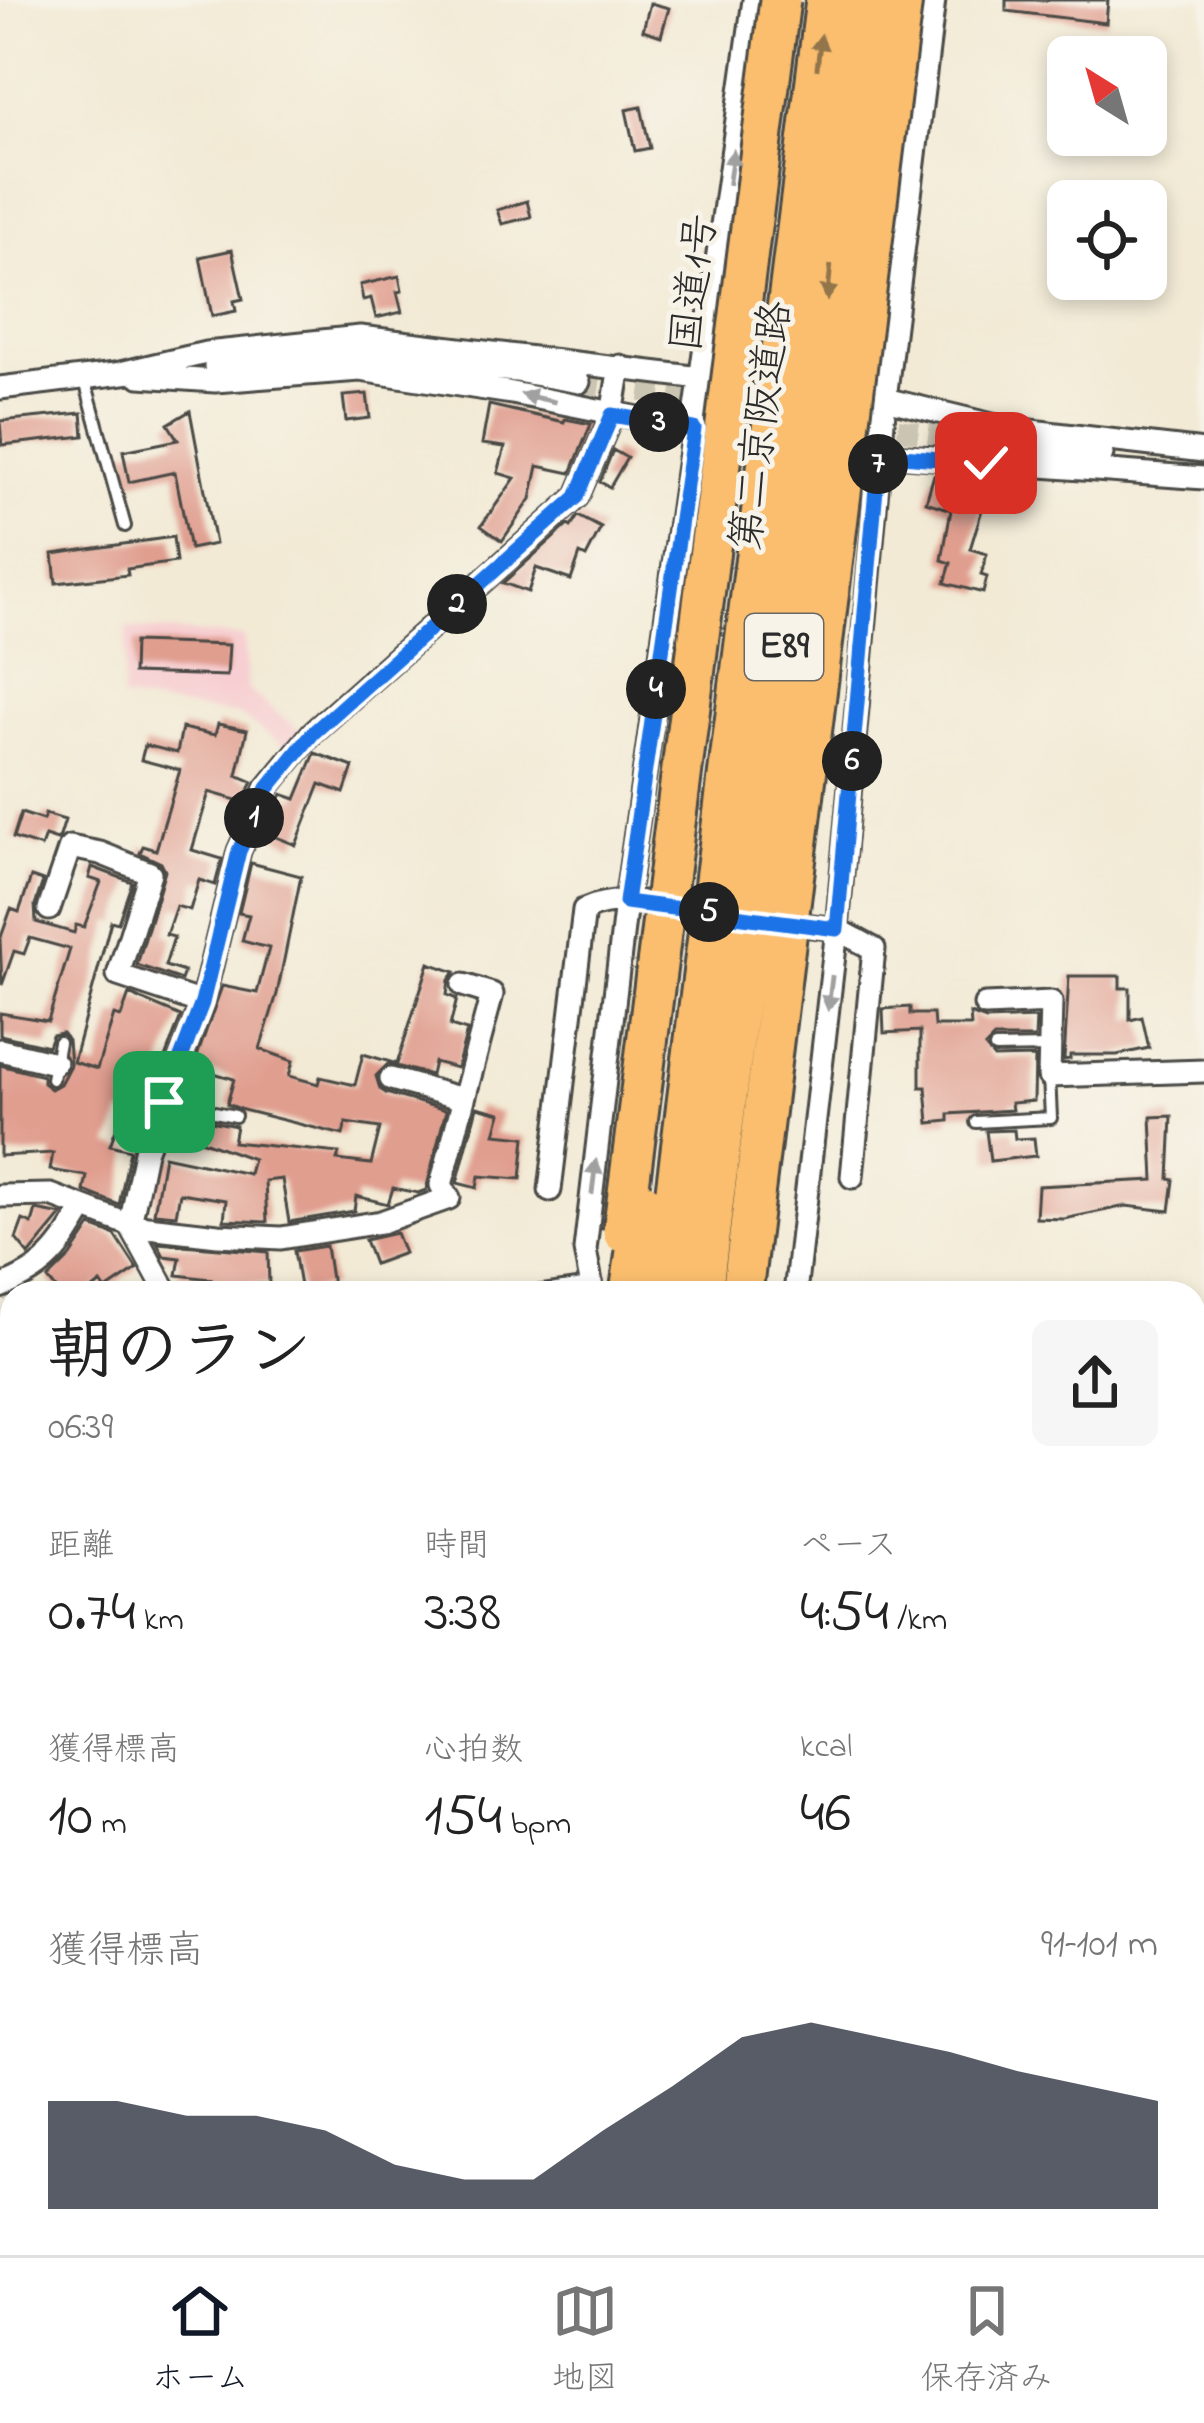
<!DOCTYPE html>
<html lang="ja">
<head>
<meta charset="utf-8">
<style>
	body { margin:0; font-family:"Indie Flower","Klee One",sans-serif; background:#f6f6f6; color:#222; height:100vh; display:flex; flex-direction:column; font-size:45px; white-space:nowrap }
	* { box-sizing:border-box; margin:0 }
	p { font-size:39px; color:#767676 }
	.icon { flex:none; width:66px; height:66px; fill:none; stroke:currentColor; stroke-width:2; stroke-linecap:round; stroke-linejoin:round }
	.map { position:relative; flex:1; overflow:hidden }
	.drawer { position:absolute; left:0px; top:1281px; width:1206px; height:975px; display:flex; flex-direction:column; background:#fff; border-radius:36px 36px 0 0; box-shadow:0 6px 18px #0003 }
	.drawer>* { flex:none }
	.needle { width:78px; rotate:323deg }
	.tools { position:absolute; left:1047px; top:36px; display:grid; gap:24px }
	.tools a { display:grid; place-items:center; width:120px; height:120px; border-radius:18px; background:#fff; box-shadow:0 6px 18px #0003; font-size:60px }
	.pin { position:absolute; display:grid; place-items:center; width:102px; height:102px; color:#fff; margin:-51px; border-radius:24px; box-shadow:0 6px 18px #0006 }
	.km { position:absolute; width:60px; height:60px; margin:-30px; border-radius:50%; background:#222; color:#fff; font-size:33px; line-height:60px; text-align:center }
	.round { display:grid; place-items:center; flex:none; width:126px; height:126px; border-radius:18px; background:#f6f6f6 }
	.overview { display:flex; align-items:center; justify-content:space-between; height:204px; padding:0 48px }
	h1 { font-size:66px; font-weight:600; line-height:90px }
	.figures { display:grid; grid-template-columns:repeat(3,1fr); gap:18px; height:204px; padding:12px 48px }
	.figures div { display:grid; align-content:center }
	.figures b { font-size:60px; font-weight:600 }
	.figures small { font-size:33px; font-weight:400 }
	.figures p { font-size:33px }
	.chart { height:336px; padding:24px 48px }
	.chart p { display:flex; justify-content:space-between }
	.chart svg { width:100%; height:216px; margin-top:12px; fill:#111827; opacity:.7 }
	.dock { display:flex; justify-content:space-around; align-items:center; height:168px; border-top:3px solid #e0e0e0; background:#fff; font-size:33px; color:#767676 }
	.dock a { display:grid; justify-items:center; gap:6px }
	.dock .active { color:#111827 }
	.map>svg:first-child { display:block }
	.built { fill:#f7cfd2 }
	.forest { fill:#91b165; stroke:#5e6e48; stroke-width:3 }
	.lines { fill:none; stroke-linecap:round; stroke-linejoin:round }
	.river { stroke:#4fbacb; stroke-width:36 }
	.building { fill:#e09e8f }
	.street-tunnel { stroke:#cac4b3; stroke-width:21; stroke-dasharray:21 10; stroke-linecap:butt }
	.lane-casing { stroke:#494844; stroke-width:16 }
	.street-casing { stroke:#494844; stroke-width:27 }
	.secondary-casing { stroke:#494844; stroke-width:36 }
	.highway-casing { stroke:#494844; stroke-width:45 }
	.lane { stroke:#fff; stroke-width:10 }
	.street { stroke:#fff; stroke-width:21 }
	.secondary { stroke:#fde5c5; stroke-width:30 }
	.highway { stroke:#fabe6e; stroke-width:39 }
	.highway-bridge-casing { stroke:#494844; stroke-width:45; stroke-linecap:butt }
	.highway-bridge { stroke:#fabe6e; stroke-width:39 }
	.oneway { fill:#92744c }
	.oneway2 { fill:#a0a0a0 }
	.route-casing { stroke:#fff; stroke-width:24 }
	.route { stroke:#1a73e8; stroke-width:15 }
	.labels { text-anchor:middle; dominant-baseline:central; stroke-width:10; stroke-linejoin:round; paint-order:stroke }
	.shield { fill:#f7f3e8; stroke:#686764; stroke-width:3 }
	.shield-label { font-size:39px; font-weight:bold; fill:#2b2b2b }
	.street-label { font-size:42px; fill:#2b2b2b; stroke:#f7f3e8 }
</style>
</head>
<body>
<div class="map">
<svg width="1204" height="2255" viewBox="0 0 1204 2255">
	<rect width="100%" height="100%" fill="#f7f3e8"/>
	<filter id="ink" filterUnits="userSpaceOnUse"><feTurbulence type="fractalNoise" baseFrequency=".00833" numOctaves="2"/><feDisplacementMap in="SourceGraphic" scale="24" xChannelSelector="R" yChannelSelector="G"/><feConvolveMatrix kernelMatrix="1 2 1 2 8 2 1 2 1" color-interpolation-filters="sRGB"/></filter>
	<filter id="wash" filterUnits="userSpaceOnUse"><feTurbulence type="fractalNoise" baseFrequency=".004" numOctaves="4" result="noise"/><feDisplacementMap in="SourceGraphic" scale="48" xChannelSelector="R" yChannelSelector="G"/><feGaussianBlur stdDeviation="2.7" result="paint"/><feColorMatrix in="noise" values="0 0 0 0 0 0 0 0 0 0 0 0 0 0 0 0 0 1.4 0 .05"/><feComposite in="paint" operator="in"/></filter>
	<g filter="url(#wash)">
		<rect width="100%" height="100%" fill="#f2ead5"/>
		<path class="built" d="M 127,628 L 244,637 L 248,690 L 303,733 L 289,749 L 239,715 L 122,699 Z"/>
		<path class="forest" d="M 12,1837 L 12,1962 L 0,1971 L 0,1857 Z"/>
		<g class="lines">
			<path class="river" d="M 1194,1434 L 1204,1431
				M 0,1715 L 12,1707"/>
		</g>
		<g id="blocks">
			<path class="building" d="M 1006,0 L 1108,0 L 1106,23 L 1006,11 Z
				M 650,3 L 669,8 L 661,36 L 643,30 Z
				M 641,107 L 650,148 L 635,151 L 626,110 Z
				M 527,201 L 531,217 L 502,224 L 497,210 Z
				M 232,250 L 243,299 L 234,301 L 236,311 L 212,316 L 200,257 Z
				M 399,276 L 402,291 L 397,292 L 402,312 L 376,318 L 371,298 L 363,300 L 360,285 Z
				M 367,394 L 370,418 L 346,421 L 343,396 Z
				M 489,405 L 564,422 L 565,419 L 591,424 L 571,473 L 538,466 L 531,499 L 502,541 L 481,526 L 515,478 L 498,473 L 505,447 L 482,444 Z
				M 190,411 L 215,544 L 190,549 L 175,472 L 129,482 L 123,451 L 178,440 L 168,424 Z
				M 82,413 L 84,436 L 2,445 L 0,421 Z
				M 613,450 L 627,458 L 610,487 L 600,482 Z
				M 934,475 L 953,481 L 955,475 L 992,477 L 970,549 L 987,554 L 981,575 L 987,577 L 983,593 L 945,583 L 951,563 L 942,560 L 951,510 L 926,502 Z
				M 578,516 L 601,528 L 586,557 L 580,554 L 571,580 L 536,568 L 528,592 L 503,583 L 568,525 L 571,527 Z
				M 173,537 L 176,562 L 127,569 L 128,575 L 56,583 L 53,554 Z
				M 134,642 L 229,645 L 227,676 L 133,673 Z
				M 218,724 L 247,730 L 237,775 L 253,782 L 243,802 L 209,792 L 192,850 L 222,859 L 215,885 L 199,880 L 190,910 L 176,906 L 166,935 L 174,937 L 165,966 L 184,972 L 181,980 L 137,965 L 165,871 L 161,863 L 140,853 L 143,846 L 156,850 L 180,770 L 141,760 L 145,745 L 177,753 L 182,728 L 215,735 Z
				M 315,753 L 353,767 L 344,793 L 320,784 L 296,845 L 271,835 L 279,814 L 273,812 L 282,794 L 296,799 Z
				M 21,813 L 43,820 L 45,814 L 65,820 L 60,836 L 57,840 L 45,836 L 41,847 L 13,838 Z
				M 251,863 L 301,876 L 277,994 L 260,1049 L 293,1061 L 289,1076 L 318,1084 L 320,1077 L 355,1085 L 363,1054 L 397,1064 L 429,963 L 455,972 L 449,980 L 447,995 L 457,999 L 450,1026 L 467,1031 L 457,1068 L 434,1062 L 431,1075 L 388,1064 L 376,1076 L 380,1089 L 386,1093 L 446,1110 L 426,1190 L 418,1193 L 393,1188 L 388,1204 L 356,1196 L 354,1211 L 289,1222 L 282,1179 L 265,1181 L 267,1222 L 224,1220 L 226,1200 L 180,1193 L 176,1215 L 154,1213 L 164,1156 L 249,1174 L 253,1159 L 170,1129 L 176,1114 L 236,1126 L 233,1142 L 339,1153 L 337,1160 L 371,1164 L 380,1128 L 346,1123 L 343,1135 L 243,1110 L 227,1104 L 234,1079 L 204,1070 L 196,1098 L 183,1096 L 222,986 L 257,993 L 269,948 L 242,941 L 249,915 L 239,913 Z
				M 92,867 L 132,882 L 118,923 L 111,921 L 73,1062 L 97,1069 L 114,1015 L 121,1017 L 129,994 L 181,1016 L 141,1120 L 122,1113 L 110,1145 L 130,1150 L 119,1205 L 84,1191 L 87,1176 L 50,1170 L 53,1153 L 0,1156 L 0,1065 L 43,1076 L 43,1083 L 51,1089 L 60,1084 L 70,1065 L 68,1040 L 62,1033 L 52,1035 L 48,1046 L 0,1035 L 0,1013 L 48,1021 L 70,949 L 30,938 L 24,954 L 14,951 L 2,985 L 0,940 L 11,909 L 19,912 L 31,877 L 43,881 L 35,905 L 36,922 L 74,933 L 76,925 L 84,927 L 101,882 L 89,878 Z
				M 1069,976 L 1120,976 L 1120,988 L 1130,988 L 1130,1020 L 1142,1017 L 1149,1048 L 1117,1055 L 1070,1055 L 1070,1059 L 1064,1060 Z
				M 910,1007 L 910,1014 L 933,1014 L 934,1026 L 971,1026 L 970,1014 L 986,1020 L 1036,1018 L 1035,1038 L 994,1038 L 985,1047 L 994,1058 L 1035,1057 L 1034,1101 L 1011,1103 L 1012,1110 L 949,1114 L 949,1121 L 929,1123 L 926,1087 L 920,1087 L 920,1031 L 884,1033 L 883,1009 Z
				M 477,1107 L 501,1113 L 495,1134 L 525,1137 L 521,1179 L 479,1176 L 477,1188 L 457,1183 Z
				M 1172,1116 L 1169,1179 L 1174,1180 L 1170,1211 L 1126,1206 L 1064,1219 L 1036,1218 L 1038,1186 L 1154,1180 L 1151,1117 Z
				M 1014,1130 L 1015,1139 L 1034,1138 L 1036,1156 L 990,1161 L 986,1131 Z
				M 36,1210 L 62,1215 L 29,1255 L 16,1239 L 23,1220 L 32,1224 Z
				M 91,1226 L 115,1235 L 137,1269 L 106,1290 L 101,1283 L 88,1293 L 59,1293 L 48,1279 L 71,1256 Z
				M 396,1233 L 404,1253 L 374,1264 L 365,1240 Z
				M 157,1243 L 268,1252 L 269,1284 L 211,1285 L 211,1279 L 177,1275 L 180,1258 L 164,1256 Z
				M 326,1246 L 332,1286 L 301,1292 L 294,1251 Z"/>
		</g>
	</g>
	<g filter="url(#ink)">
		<use href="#blocks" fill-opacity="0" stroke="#494844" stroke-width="3"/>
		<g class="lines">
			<path class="street-tunnel" d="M 579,382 L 783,412
				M 867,425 L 985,442"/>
			<g class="lane-casing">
				<path id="lane" d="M 84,377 L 125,526
					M 995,1048 L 1050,1047
					M 52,1079 L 59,1042
					M 164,1102 L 235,1116
					M 976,1122 L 1051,1118 L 1049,1076
					M 529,1293 L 590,1284
					M 0,1982 L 12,1974
					M 12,1982 L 12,1998"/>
			</g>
			<g class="street-casing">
				<path id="street" d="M 215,366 L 357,357 L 516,371 L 579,382
					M 116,374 L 206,353 L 360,337 L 701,378
					M 140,376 L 215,381 L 360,370 L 512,393 L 694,429
					M 0,388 L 131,372
					M 885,399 L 1005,428 L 1204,451
					M 985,442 L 1102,454
					M 879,454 L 1204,478
					M 49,909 L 70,847 L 100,853 L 150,873 L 118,975 L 202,1003
					M 779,922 L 837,929 L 874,949 L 852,1177
					M 985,1005 L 1051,1002 L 1049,1076 L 1204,1071
					M 0,1050 L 55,1063
					M 391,1079 L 463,1099
					M 550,1190 L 584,910 C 623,891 676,908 718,914
					M 0,1196 L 51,1195 L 130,1225 L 218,1235 L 281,1238 L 381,1222 L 449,1198 L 441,1185 L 492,994 L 463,985
					M 0,1287 C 47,1269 59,1250 84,1208
					M 167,1293 L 130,1225 L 145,1152 L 202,1003 L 239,851 L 267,788 L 313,732 L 577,497 L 612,415 L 620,366
					M 593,1293 L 585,1250 L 626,902 L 754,0
					M 795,1293 L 837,929 L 885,399 L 934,0
					M 0,1387 L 12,1402
					M 1194,1454 L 1204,1452
					M 0,1494 L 12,1485
					M 0,1596 L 12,1592
					M 1194,2049 L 1204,2051
					M 0,2093 L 12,2091
					M 0,2206 L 12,2203
					M 227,2244 L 227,2255
					M 468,2255 L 469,2244"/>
			</g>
			<g class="secondary-casing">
				<path id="secondary" d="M 1194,1406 L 1204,1404
					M 0,1686 L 12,1678"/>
			</g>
			<g class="highway-casing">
				<path id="highway" d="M 499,2255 L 500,2244
					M 542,2255 L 543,2244
					M 577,2255 L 579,2244
					M 617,2255 L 618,2244"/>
			</g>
			<use href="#lane" class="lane"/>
			<use href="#street" class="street"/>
			<use href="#secondary" class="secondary"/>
			<use href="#highway" class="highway"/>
			<g class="highway-bridge-casing">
				<path id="highway-bridge" d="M 623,1232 L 780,0
					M 630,1293 L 643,1203
					M 663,1293 L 826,0
					M 702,1293 L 865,0
					M 742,1293 L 902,0"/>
			</g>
			<use href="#highway-bridge" class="highway-bridge"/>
		</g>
		<defs><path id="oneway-solid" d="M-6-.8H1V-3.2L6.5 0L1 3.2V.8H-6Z" transform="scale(3)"/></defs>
		<g class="oneway">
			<use href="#oneway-solid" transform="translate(819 52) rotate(-83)"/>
			<use href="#oneway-solid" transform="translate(829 283) rotate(96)"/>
		</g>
		<g class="oneway2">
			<use href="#oneway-solid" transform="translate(731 167) rotate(-82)"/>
			<use href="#oneway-solid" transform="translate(538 398) rotate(-167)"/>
			<use href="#oneway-solid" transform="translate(830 993) rotate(97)"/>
			<use href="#oneway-solid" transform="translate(594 1177) rotate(-83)"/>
		</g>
	</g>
	<g class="lines" filter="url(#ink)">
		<g class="route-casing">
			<path id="route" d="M 164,1102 L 202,1003 L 239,851 L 268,788 L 313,733 L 577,497 L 612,415 L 694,429 L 626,902 L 837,929 L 879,454 L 986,463"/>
		</g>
		<use href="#route" class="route"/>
	</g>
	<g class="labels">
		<rect class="shield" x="745" y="614" width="78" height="66" rx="9"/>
		<g class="shield-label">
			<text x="784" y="647">E89</text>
		</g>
		<g class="street-label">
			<text transform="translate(696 283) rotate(-83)">国道1号</text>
			<text transform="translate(763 426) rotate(-83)">第二京阪道路</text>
		</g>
	</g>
</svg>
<div class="tools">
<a><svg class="needle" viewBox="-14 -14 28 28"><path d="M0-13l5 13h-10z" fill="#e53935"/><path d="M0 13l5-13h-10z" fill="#767676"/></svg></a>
<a><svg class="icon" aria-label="locate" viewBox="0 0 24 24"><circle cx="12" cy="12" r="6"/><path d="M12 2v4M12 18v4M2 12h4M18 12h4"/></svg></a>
</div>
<div class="pin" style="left:164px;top:1102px;background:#1e9e55"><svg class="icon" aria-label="arrive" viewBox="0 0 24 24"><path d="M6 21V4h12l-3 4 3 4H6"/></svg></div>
<div class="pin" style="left:986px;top:463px;background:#d93025"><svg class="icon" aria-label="check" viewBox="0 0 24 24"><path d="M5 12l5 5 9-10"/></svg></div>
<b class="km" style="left:254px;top:818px">1</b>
<b class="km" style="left:457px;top:604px">2</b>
<b class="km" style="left:659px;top:422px">3</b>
<b class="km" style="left:656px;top:689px">4</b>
<b class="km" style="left:709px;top:912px">5</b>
<b class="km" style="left:852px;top:761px">6</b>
<b class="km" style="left:878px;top:464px">7</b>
<section class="drawer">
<div class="overview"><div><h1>朝のラン</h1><p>06:39</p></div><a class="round"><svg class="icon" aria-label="share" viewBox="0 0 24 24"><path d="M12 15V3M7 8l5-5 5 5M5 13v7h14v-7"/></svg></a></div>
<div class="figures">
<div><p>距離</p><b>0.74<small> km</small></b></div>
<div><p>時間</p><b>3:38</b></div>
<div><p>ペース</p><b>4:54<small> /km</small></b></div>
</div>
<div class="figures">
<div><p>獲得標高</p><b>10<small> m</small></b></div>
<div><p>心拍数</p><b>154<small> bpm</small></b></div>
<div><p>kcal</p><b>46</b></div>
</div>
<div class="chart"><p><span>獲得標高</span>91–101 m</p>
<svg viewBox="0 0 160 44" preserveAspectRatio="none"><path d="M0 44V22L10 22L20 25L30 25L40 28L50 35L60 38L70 38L80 28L90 19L100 9L110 6L120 9L130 12L140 16L150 19L160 22V44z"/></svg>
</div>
</section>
</div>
<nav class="dock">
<a class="active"><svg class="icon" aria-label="home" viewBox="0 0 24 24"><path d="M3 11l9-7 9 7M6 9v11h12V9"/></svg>ホーム</a>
<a><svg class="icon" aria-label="map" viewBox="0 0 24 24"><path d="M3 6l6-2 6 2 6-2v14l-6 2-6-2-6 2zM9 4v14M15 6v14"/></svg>地図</a>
<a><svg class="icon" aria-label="saved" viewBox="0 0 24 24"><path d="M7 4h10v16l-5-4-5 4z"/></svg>保存済み</a>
</nav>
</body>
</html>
